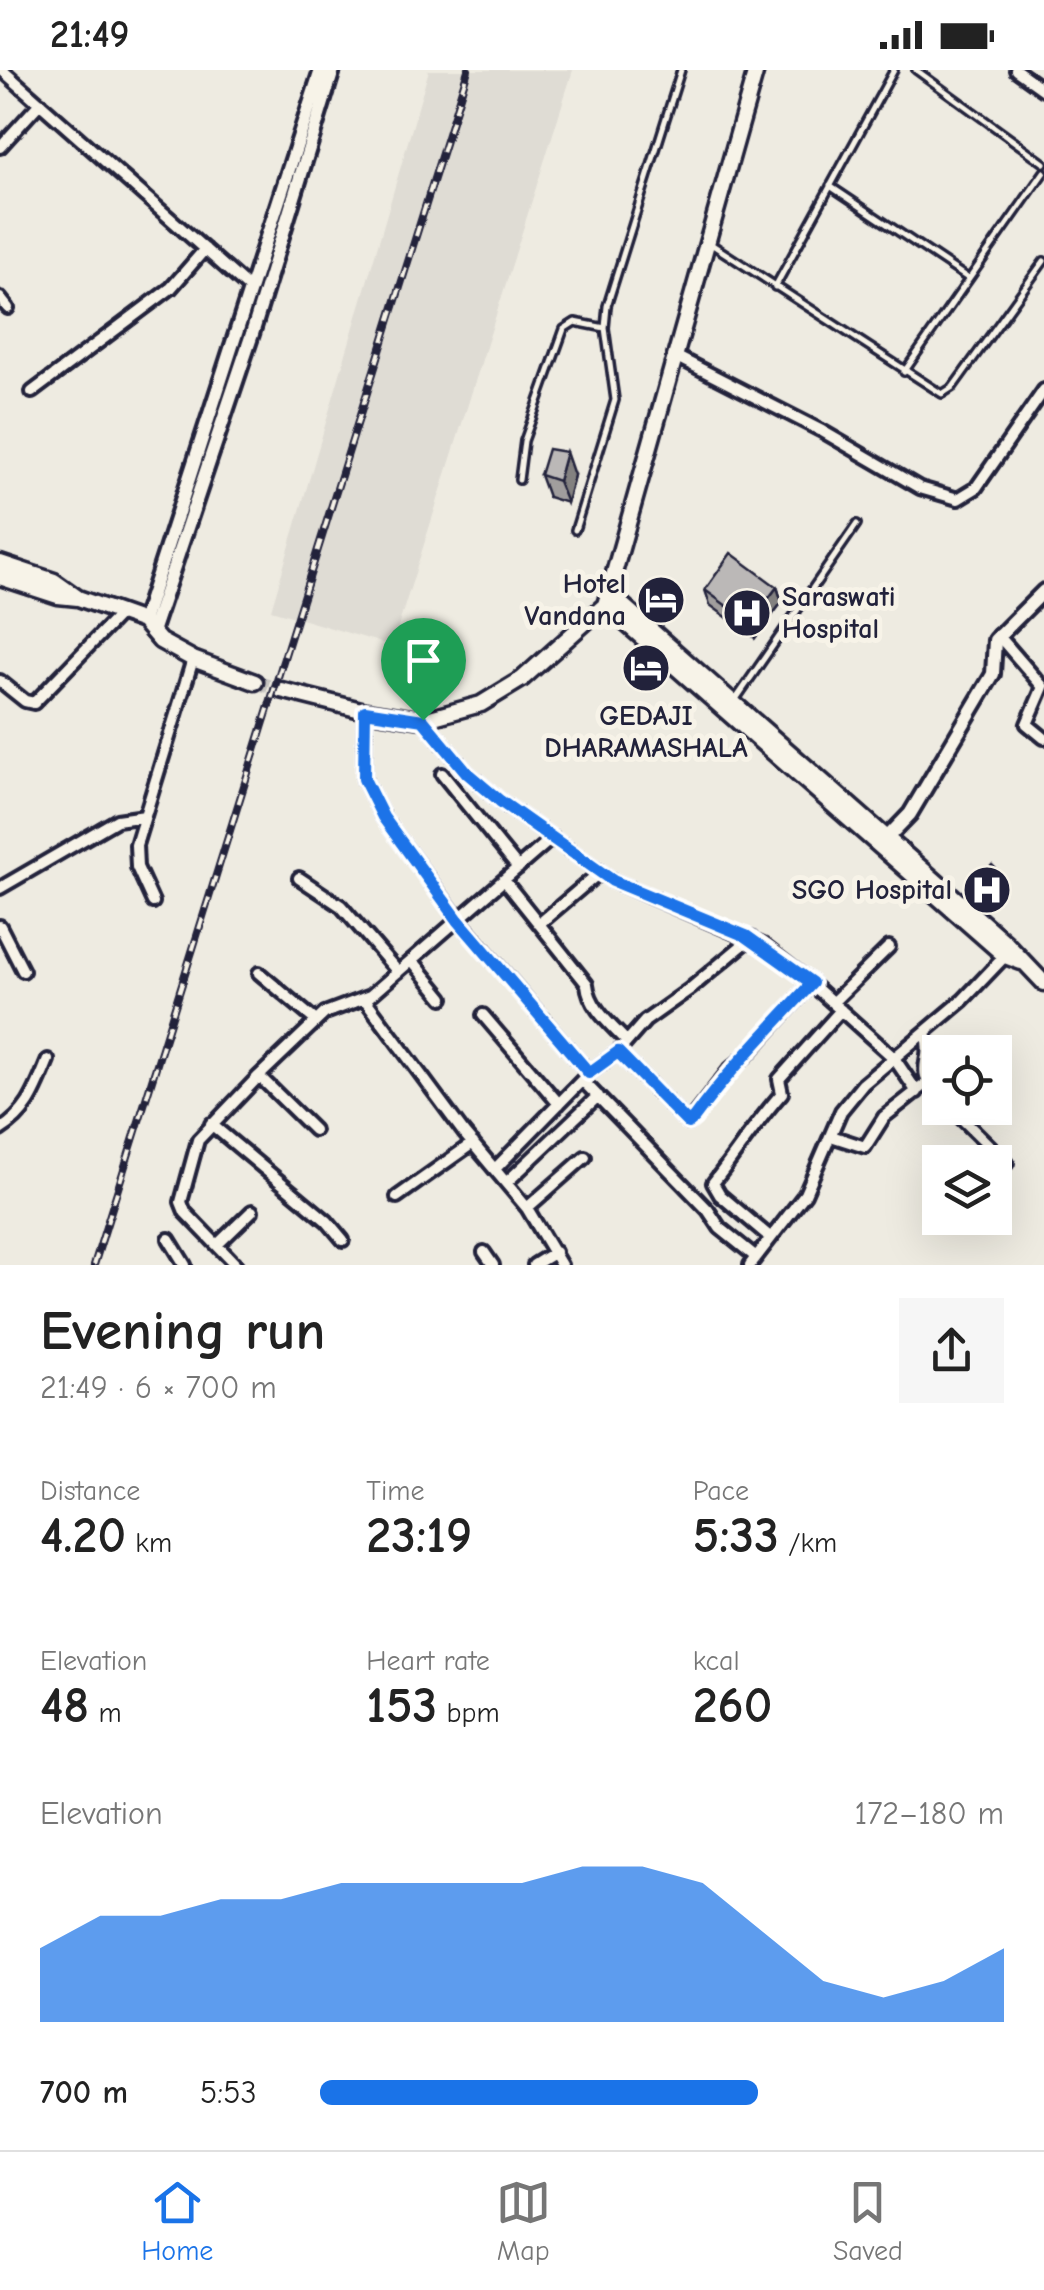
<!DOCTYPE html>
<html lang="en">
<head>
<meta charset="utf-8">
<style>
	body { margin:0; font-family:"Comic Neue",sans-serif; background:#f6f6f6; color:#222; height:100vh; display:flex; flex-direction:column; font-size:38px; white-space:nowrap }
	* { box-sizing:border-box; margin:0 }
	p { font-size:32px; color:#767676 }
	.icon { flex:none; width:55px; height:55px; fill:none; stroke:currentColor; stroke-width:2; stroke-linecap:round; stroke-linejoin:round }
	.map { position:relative; height:1195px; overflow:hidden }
	.panel { display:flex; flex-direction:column; background:#fff; flex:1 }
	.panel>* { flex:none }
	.controls { position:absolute; left:922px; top:965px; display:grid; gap:20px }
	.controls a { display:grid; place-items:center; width:90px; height:90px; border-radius:0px; background:#fff; box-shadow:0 10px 40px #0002; font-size:50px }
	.pin { position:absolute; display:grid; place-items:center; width:85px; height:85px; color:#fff; margin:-102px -42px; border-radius:50% 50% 50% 0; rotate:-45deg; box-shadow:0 0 10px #0007 }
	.pin .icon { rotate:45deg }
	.round { display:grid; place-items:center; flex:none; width:105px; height:105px; border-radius:0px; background:#f6f6f6 }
	.summary { display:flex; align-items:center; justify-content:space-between; height:170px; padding:0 40px }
	h1 { font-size:55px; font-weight:600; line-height:75px }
	.metrics { display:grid; grid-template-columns:repeat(3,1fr); gap:15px; height:170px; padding:10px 40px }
	.metrics div { display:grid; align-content:center }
	.metrics b { font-size:50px; font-weight:600 }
	.metrics small { font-size:28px; font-weight:400 }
	.metrics p { font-size:28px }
	.chart { height:280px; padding:20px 40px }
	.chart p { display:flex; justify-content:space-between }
	.chart svg { width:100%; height:180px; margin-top:10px; fill:#1a73e8; opacity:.7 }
	ul { padding:0 40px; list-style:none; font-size:32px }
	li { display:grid; grid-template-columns:160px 120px 1fr; align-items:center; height:75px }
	li i { height:25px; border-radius:12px; background:#1a73e8 }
	.status { display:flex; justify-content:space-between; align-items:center; height:70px; padding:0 50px; background:#fff; direction:ltr }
	.status svg { height:28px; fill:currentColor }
	.tabs { display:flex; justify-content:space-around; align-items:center; height:140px; border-top:2px solid #e0e0e0; background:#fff; font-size:28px; color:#767676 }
	.tabs a { display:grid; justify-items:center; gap:5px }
	.tabs .selected { color:#1a73e8 }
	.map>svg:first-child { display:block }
	.built { fill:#dfdcd4 }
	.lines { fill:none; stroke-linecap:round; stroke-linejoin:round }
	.secondary-tunnel { stroke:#c5c3c0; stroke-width:14; stroke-dasharray:14 7; stroke-linecap:butt }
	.service-casing { stroke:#22223b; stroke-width:12 }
	.minor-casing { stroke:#22223b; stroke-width:18 }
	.tertiary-casing { stroke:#22223b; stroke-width:20 }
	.secondary-casing { stroke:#22223b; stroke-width:21 }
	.service { stroke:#f7f3e8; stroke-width:5 }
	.minor { stroke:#f7f3e8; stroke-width:10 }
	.tertiary { stroke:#f7f3e8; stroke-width:12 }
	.secondary { stroke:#f7f3e8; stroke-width:14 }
	.rail-casing { stroke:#22223b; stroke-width:8 }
	.rail { stroke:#f7f3e8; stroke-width:4; stroke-dasharray:11; stroke-linecap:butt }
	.wall { fill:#a19e9d; stroke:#22223b; stroke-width:2.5 }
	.shaded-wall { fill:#838180; stroke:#22223b; stroke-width:2.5 }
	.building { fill:#bbb8b7; stroke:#22223b; stroke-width:2.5 }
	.route-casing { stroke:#fff; stroke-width:20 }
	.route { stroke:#1a73e8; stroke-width:12 }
	.labels { text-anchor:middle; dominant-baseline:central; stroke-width:10; stroke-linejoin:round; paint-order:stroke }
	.poi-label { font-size:28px; font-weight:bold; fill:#22223b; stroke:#f7f3e8; text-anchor:end }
</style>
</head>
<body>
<div class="status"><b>21:49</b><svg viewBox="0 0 49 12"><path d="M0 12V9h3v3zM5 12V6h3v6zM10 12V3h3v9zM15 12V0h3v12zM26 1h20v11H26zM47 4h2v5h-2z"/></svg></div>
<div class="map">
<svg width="1044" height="1195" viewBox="0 0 1044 1195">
	<rect width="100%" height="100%" fill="#eeebe1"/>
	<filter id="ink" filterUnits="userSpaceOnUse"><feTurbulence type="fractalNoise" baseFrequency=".01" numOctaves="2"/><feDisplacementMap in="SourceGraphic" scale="20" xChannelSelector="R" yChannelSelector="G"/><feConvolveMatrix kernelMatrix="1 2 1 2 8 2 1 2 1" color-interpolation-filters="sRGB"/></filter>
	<g filter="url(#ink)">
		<path class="built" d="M 429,0 L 573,0 L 392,576 L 271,540 Z"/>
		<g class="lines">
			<path class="secondary-tunnel" d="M 255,612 L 281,620"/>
			<g class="service-casing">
				<path id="service" d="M 916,0 L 1044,93
					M 830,116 L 969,209
					M 711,174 L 942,324 L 953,317 L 1044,191
					M 775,217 L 894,0
					M 904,302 L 1044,102
					M 519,410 L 524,371 L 564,259 L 575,252 L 605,258
					M 575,460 L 615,330 L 605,258 L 607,236 L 681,0
					M 734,632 L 857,454"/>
			</g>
			<g class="minor-casing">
				<path id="minor" d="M 2,0 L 251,220
					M 1016,0 L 1044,20
					M 0,77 L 40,33
					M 0,228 L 8,238
					M 677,287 L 822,361 L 920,418 L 958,429 L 976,418 L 1044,320
					M 32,322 L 171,218 L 205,179
					M 998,565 L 1043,617 L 1027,654 L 1044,668
					M 0,611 L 25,631 L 34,633 L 121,543
					M 365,641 L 364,709 L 383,747 L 459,850 L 589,1003
					M 423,650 L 467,703 L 500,731 L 613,811 L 763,875 L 804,907 L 894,988 L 917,1022
					M 442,704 L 518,798
					M 299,808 L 341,836 L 398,902
					M 504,810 L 587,914 C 589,937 611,955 626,971
					M 0,818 L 117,750 L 145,746
					M 153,832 L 137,797 L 136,775 L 193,589
					M 539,854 L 600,802
					M 0,856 L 23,901
					M 412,890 L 443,928
					M 259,903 L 316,951
					M 364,928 L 464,1063 L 527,1138 L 561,1195
					M 833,932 L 889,877
					M 483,945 L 559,1034
					M 925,962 C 935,993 911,998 940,1026
					M 618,982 L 688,1053 L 730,999 L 747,985 L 812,913
					M 259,1006 L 314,1060
					M 582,1010 L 708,1140 L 720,1158 L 756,1187
					M 951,1038 L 1007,1093
					M 211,1054 L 327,1151 L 343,1170
					M 0,1060 C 28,1043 36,1019 48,990
					M 831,1066 L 865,1077 L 884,1047 L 927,1013
					M 495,1099 L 589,1003 L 618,982 L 645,951 L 690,919 L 751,868
					M 506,1113 L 598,1026
					M 397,1127 L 473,1073
					M 527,1138 L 585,1087
					M 771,1168 L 720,1125 L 713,1113 C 737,1083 756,1052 782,1023 L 779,1009 L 841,940
					M 169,1169 L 185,1195
					M 218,1174 L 252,1141
					M 484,1182 L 493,1195
					M 236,1195 L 185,1142 L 181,1132 L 198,1070 L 259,1006 L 325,943 L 370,926 L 552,768
					M 534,1195 L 555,1182
					M 750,1195 L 805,1124 L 841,1041 L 863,1014 L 963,930 L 1005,886"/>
			</g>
			<g class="tertiary-casing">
				<path id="tertiary" d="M 143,551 L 321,0
					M 152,562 L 252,264 L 333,0
					M 881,774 L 910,744 L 993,604 L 995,570 L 1044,521"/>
			</g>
			<g class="secondary-casing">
				<path id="secondary" d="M 0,493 L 54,511 L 78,528
					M 0,507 L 58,526 L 78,528 L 143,551 L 160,571 L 193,589 L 255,612
					M 610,524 L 1006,873 L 1044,913
					M 605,535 L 1005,886 L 1021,892
					M 281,620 L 365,641 L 423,650 L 481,634 L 522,609 L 605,535 L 756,0"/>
			</g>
			<use href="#service" class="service"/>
			<use href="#minor" class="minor"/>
			<use href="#tertiary" class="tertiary"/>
			<use href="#secondary" class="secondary"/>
			<g class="rail-casing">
				<path id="rail" d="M 94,1195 L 468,0"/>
			</g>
			<use href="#rail" class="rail"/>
		</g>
		<path class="wall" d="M 540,405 L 574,405 L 567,433 L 548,427 Z
			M 777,517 L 782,532 L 755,568 L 710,535 L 705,520 Z
			M 1003,810 L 985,829 L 977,821 L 974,814 Z"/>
		<path class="shaded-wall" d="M 566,382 L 574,405 L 567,433 L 558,411 Z
			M 777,517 L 782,532 L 755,568 L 750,553 Z
			M 1000,803 L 1003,810 L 985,829 L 982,822 Z"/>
		<path class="building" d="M 548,379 L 566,382 L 558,411 L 540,405 Z
			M 731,483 L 777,517 L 750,553 L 705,520 Z
			M 992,795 L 1000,803 L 982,822 L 974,814 Z"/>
	</g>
	<g class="lines" filter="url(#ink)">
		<g class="route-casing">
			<path id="route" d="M 365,641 L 423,650 L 467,703 L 500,731 L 613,811 L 746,866 L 812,913 C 771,958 729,1000 694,1048 L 688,1053 L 618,982 L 589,1003 L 458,850 L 383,747 L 364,709 Z"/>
		</g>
		<use href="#route" class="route"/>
	</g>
	<defs>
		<g id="hotel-disc" transform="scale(2.5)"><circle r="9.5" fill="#22223b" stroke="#f7f3e8"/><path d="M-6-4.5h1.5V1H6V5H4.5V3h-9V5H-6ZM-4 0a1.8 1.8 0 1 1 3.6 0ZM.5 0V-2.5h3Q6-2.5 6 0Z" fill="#fff"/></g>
		<g id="hospital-disc" transform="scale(2.5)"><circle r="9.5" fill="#22223b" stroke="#f7f3e8"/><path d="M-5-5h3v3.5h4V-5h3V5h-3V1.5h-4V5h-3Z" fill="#fff"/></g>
	</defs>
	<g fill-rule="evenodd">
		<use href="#hotel-disc" x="661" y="530"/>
		<use href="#hospital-disc" x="747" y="543"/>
		<use href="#hotel-disc" x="646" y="598"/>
		<use href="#hospital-disc" x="987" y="820"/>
	</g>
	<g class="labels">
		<g class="poi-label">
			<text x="626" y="514">Hotel<tspan x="626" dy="32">Vandana</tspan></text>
			<text x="782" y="527" text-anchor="start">Saraswati<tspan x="782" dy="32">Hospital</tspan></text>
			<text x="646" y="646" text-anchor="middle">GEDAJI<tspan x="646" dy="32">DHARAMASHALA</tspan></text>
			<text x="952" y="820">SGO Hospital</text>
		</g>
	</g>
</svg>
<div class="controls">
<a><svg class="icon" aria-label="locate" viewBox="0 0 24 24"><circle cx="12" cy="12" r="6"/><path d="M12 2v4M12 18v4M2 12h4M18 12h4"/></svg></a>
<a><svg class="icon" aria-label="layers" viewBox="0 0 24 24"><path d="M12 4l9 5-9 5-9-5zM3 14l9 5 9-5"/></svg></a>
</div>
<div class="pin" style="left:423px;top:650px;background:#1e9e55"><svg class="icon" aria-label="arrive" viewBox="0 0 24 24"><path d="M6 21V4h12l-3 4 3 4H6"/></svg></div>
</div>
<section class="panel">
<div class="summary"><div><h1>Evening run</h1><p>21:49 · 6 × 700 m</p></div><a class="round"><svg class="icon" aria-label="share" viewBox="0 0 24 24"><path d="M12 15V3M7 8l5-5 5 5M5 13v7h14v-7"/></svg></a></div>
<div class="metrics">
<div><p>Distance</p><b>4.20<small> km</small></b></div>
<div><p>Time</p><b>23:19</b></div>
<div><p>Pace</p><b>5:33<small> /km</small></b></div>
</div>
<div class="metrics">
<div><p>Elevation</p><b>48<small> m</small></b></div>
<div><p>Heart rate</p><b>153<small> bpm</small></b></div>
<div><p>kcal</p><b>260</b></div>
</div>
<div class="chart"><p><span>Elevation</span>172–180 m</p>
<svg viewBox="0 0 160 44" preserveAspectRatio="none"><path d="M0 44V26L10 18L20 18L30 14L40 14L50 10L60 10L70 10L80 10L90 6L100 6L110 10L120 22L130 34L140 38L150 34L160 26V44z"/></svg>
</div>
<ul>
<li><b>700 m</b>5:53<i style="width:64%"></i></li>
</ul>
</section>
<nav class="tabs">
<a class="selected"><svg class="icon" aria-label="home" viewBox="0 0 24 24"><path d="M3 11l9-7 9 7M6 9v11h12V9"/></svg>Home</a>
<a><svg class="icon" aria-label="map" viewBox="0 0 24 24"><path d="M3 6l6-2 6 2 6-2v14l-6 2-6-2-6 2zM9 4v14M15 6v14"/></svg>Map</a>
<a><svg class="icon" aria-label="saved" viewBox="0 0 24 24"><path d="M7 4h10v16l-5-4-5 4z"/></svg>Saved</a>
</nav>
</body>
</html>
